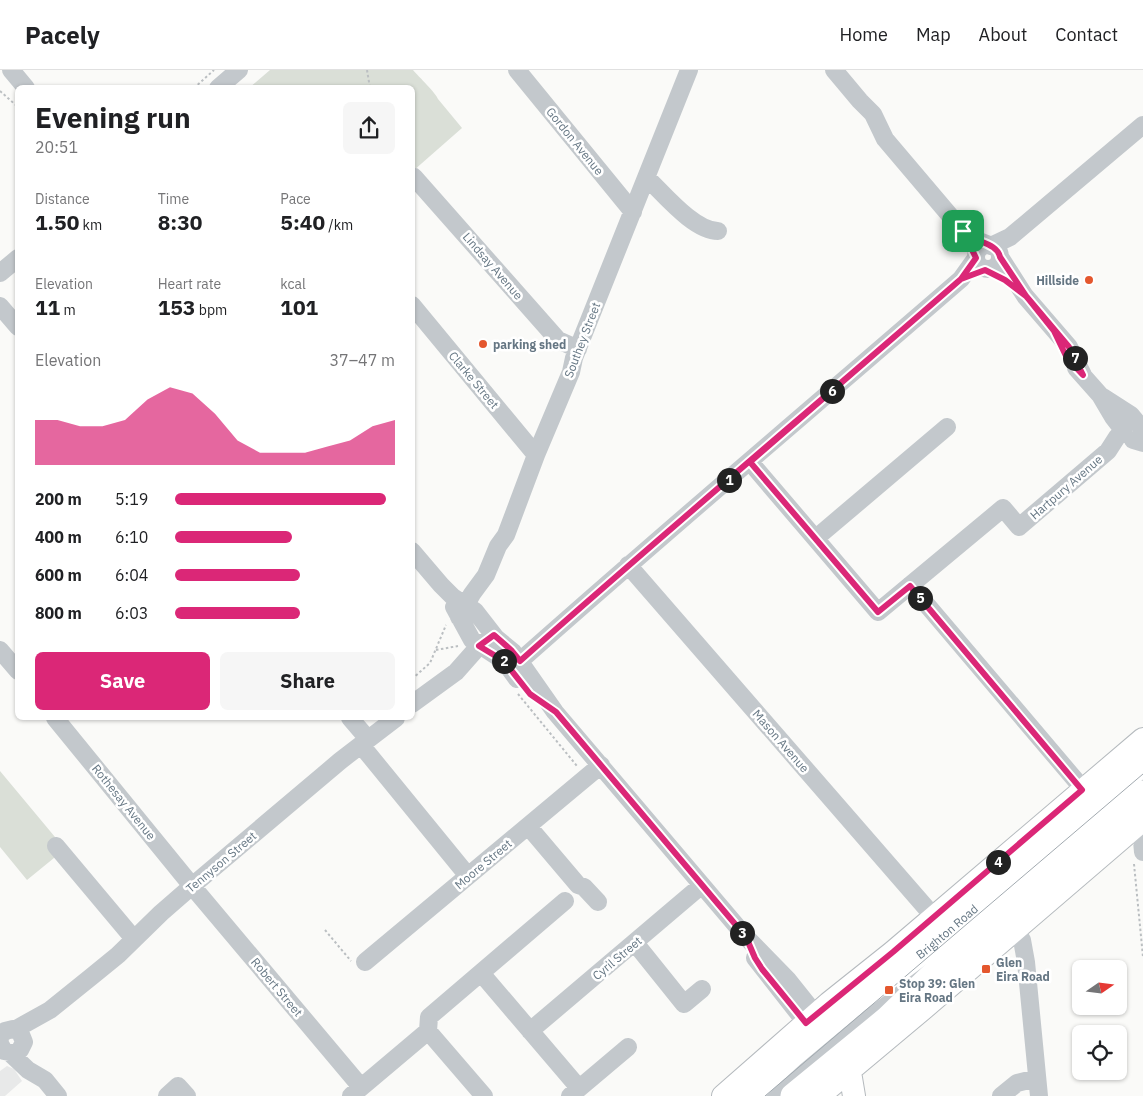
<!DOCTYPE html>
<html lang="en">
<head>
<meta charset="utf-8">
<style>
	body { margin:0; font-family:"IBM Plex Sans",sans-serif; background:#f6f6f6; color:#202124; height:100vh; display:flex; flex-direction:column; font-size:19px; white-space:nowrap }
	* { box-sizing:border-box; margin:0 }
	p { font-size:16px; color:#757577 }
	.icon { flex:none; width:28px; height:28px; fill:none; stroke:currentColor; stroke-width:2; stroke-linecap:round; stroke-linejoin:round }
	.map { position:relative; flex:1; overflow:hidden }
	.details { position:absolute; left:15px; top:15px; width:400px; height:635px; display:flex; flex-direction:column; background:#fff; border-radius:8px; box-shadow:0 1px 4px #0004 }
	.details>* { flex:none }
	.needle { width:32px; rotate:76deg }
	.fabs { position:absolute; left:1072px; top:890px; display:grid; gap:10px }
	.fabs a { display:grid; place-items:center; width:55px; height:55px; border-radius:8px; background:#fff; box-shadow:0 1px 4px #0004; font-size:25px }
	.pin { position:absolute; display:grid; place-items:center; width:42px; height:42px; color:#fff; margin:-21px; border-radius:10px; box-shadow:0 2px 8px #0006 }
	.km { position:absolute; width:25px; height:25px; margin:-12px; border-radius:50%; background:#222; color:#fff; font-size:14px; line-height:25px; text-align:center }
	.round { display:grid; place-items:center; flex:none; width:52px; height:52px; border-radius:8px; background:#f6f6f6 }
	.overview { display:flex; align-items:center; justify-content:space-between; height:85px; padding:0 20px }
	h1 { font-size:28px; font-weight:700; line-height:38px }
	.metrics { display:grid; grid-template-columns:repeat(3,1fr); gap:8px; height:85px; padding:5px 20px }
	.metrics div { display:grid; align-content:center }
	.metrics b { font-size:21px; font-weight:700 }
	.metrics small { font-size:14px; font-weight:400 }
	.metrics p { font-size:14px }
	.chart { height:140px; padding:10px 20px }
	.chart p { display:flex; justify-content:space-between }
	.chart svg { width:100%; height:90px; margin-top:5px; fill:#db2777; opacity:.7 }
	.cta { display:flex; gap:10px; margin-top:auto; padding:10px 20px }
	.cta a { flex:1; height:58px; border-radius:8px; background:#db2777; color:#fff; font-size:20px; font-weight:700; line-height:58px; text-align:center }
	.cta a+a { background:#f6f6f6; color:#202124 }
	ul { padding:0 20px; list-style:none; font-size:16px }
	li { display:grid; grid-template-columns:80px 60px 1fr; align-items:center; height:38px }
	li i { height:12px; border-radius:6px; background:#db2777 }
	header { display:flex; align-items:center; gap:30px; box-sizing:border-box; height:70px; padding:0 25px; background:#fff; border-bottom:1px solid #e0e0e0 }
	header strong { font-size:24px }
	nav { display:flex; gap:28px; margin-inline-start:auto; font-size:18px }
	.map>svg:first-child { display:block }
	.built { fill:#e8e9e9 }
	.green { fill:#dadfd7 }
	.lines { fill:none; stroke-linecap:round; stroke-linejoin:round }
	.major-casing { stroke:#b5babe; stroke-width:24 }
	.highway-casing { stroke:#b4b9bd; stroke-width:27 }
	.path { stroke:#bbbfc2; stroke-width:2; stroke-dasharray:2.5 2.5; stroke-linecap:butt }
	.minor { stroke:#c3c8cc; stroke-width:18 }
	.major { stroke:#fff; stroke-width:22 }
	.highway { stroke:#fff; stroke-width:25 }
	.tram { stroke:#a2aab0; stroke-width:1 }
	.route-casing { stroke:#fff; stroke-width:10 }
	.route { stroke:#db2777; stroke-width:6 }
	.poi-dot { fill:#e4572e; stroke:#fff; stroke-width:2 }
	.labels { text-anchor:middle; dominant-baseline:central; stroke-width:5; stroke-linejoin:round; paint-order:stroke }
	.street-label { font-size:12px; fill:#657683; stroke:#fff }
	.poi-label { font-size:12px; font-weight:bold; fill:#657683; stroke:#fff; text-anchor:start }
</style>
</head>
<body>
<header>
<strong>Pacely</strong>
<nav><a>Home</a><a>Map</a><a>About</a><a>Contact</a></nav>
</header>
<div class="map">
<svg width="1143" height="1026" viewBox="0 0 1143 1026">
	<rect width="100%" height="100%" fill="#fafaf8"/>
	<path class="built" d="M 7,996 L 14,999 L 22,1011 L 5,1026 L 0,1026 L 0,1001 Z"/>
	<path class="green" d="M 270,0 L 413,0 C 419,7 436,23 438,29 L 462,58 L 413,101 L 412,18 L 249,18 Z
		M 0,701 L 65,779 L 27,810 L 0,777 Z"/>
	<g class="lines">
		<g class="major-casing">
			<path id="major" d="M 842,989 L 851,1008 L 854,1026
				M 723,1026 L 829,933 L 893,882 L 1143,669
				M 819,1026 L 924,938 L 1143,750"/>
		</g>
		<g class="highway-casing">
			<g id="highway">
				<path id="s1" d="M 747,1026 L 791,986 L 859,929 L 926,879 L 1143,693"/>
				<path d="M 793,1026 L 887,949 L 951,887 L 1143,723"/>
			</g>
		</g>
		<path class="path" d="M 367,0 L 370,18
			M 194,18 L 214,0
			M 0,21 L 18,37
			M 436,580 L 458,576
			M 412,609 L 430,593 L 446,555
			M 518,624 L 577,696
			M 1134,794 L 1143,887
			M 325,860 L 351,891"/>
		<path class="minor" d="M 11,0 L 26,18
			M 517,0 L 633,142
			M 834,0 L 860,31 L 873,44 L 885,69 L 963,161 L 971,168 L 989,175
			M 218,18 L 239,0
			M 412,108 L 414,107 L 558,270 L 578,279
			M 647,108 C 664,124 694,161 718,161
			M976 187a12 12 0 1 1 24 0a12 12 0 1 1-24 0Z
			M 991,176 L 1010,167 L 1143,55
			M 1000,187 L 1025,226 L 1069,277 L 1083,305
			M 0,203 L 18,188
			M 412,235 L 536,385
			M 0,236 L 18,257
			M 1076,298 L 1100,325 L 1113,347 L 1123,360
			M 1103,327 L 1131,345 L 1143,360
			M 1133,370 L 1143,373
			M 750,392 L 878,542 L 1003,438 L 1019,457 L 1108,381 L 1117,367 L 1123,361
			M 816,468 L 947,357
			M 412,481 L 441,515 L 453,527 L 475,541 L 496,568 L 513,582 L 555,642 L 746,867 L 788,910 L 816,945
			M 628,495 L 934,847
			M 910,515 L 1083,719
			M 454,537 L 472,570 L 504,591 L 517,609
			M 459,547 L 472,524 L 486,505 L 498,476 L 506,465 L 536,385 L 571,302 L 574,288 L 689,0
			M 0,580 L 18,601
			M 511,599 C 659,467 811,339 961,209 L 976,188
			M 412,634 L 456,602 L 479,576 L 487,570
			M 55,648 L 192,816 L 361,1017
			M 350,648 L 368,669
			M 361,675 L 468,806
			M 528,756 L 578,815 L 584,817 L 598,832
			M 1133,758 L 1142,771 L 1143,782
			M 56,776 L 134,869
			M 1015,859 L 1022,870 L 1026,892 L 1039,1026
			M 635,873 L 684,934 L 702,919
			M 755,888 L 806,953
			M 365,892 L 601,695
			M 481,903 L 579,1018
			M 16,959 L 50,940 L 91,907 L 118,885 L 161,843 L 192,816 L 340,691 L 396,648
			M 428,961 L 429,947 L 565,831
			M 428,961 L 484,1026
			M 530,961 L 702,815
			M 0,967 L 5,961 L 13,959 L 20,962 L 24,972 L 20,980 L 14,983 L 4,981 L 0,974
			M 10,983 L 28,1000 L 45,1010 L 58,1026
			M 167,1026 L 178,1016 L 187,1026
			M 351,1026 L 428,961
			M 570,1026 L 628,977
			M 770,1026 L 931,889
			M 1001,1026 L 1017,1013 L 1037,1008"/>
		<use href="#major" class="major"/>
		<use href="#highway" class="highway"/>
		<path class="tram" d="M 765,1026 L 1143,704"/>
	</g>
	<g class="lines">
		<g class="route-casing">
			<path id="route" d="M 963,161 L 976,188 L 961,209 C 814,337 665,462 520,591 L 511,580 L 494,565 L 479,576 L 504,591 L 530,624 L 556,642 L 746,867 L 755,888 L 762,899 L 806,953 L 893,882 L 1082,720 L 910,516 L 878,542 L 750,392 L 961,209 L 985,200 L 1005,210 L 1026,226 L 1054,261 L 1067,288 L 1083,305 L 1069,277 L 1026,226 L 1000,187 C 997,172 974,173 963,161"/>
		</g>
		<use href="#route" class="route"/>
	</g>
	<g class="poi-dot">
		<circle cx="1089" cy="210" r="5"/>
		<circle cx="483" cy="274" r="5"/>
		<rect x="981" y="894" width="10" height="10" rx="2.5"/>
		<rect x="884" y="915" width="10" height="10" rx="2.5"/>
	</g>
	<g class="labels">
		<g class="street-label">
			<text transform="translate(575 71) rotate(51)">Gordon Avenue</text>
			<text transform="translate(493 196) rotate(49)">Lindsay Avenue</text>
			<text transform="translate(582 270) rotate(-69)">Southey Street</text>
			<text transform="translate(474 310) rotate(50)">Clarke Street</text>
			<text transform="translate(1066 417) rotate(-41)">Hartpury Avenue</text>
			<text transform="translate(781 671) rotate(49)">Mason Avenue</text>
			<text transform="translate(124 732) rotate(51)">Rothesay Avenue</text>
			<text transform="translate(221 792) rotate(-40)">Tennyson Street</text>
			<text transform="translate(483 794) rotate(-40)">Moore Street</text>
			<text stroke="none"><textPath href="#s1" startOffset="259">Brighton Road</textPath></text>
			<text transform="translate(617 888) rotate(-40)">Cyril Street</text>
			<text transform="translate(277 917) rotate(50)">Robert Street</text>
		</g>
		<g class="poi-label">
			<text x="1079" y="210" text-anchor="end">Hillside</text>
			<text x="493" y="274">parking shed</text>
			<text x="996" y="892">Glen<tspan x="996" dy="14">Eira Road</tspan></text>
			<text x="899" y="913">Stop 39: Glen<tspan x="899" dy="14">Eira Road</tspan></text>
		</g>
	</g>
</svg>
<div class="fabs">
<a><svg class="needle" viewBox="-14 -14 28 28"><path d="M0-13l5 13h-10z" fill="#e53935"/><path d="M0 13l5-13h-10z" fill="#757577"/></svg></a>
<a><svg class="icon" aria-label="locate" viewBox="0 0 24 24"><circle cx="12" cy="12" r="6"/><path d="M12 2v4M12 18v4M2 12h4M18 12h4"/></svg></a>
</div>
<div class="pin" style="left:963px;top:161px;background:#1e9e55"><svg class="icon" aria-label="arrive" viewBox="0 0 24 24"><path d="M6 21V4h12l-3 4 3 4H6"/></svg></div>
<b class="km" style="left:729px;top:410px">1</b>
<b class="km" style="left:504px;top:591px">2</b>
<b class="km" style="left:742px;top:863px">3</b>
<b class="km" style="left:998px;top:792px">4</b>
<b class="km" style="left:920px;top:528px">5</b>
<b class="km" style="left:832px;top:321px">6</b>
<b class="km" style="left:1075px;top:288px">7</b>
<section class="details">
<div class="overview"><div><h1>Evening run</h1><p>20:51</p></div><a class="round"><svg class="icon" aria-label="share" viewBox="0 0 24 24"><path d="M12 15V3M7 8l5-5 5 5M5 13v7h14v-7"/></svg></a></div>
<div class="metrics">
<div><p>Distance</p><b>1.50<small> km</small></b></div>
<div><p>Time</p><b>8:30</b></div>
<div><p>Pace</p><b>5:40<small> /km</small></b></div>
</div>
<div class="metrics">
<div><p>Elevation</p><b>11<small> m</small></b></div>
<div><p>Heart rate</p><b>153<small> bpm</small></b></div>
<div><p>kcal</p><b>101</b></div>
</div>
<div class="chart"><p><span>Elevation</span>37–47 m</p>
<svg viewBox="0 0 160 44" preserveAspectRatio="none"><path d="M0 44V22L10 22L20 25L30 25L40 22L50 12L60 6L70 9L80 19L90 32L100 38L110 38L120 38L130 35L140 32L150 25L160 22V44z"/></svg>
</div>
<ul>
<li><b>200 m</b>5:19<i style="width:96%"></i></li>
<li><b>400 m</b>6:10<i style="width:53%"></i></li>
<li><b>600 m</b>6:04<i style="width:57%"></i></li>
<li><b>800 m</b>6:03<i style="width:57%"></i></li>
</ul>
<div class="cta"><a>Save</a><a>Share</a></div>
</section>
</div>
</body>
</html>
